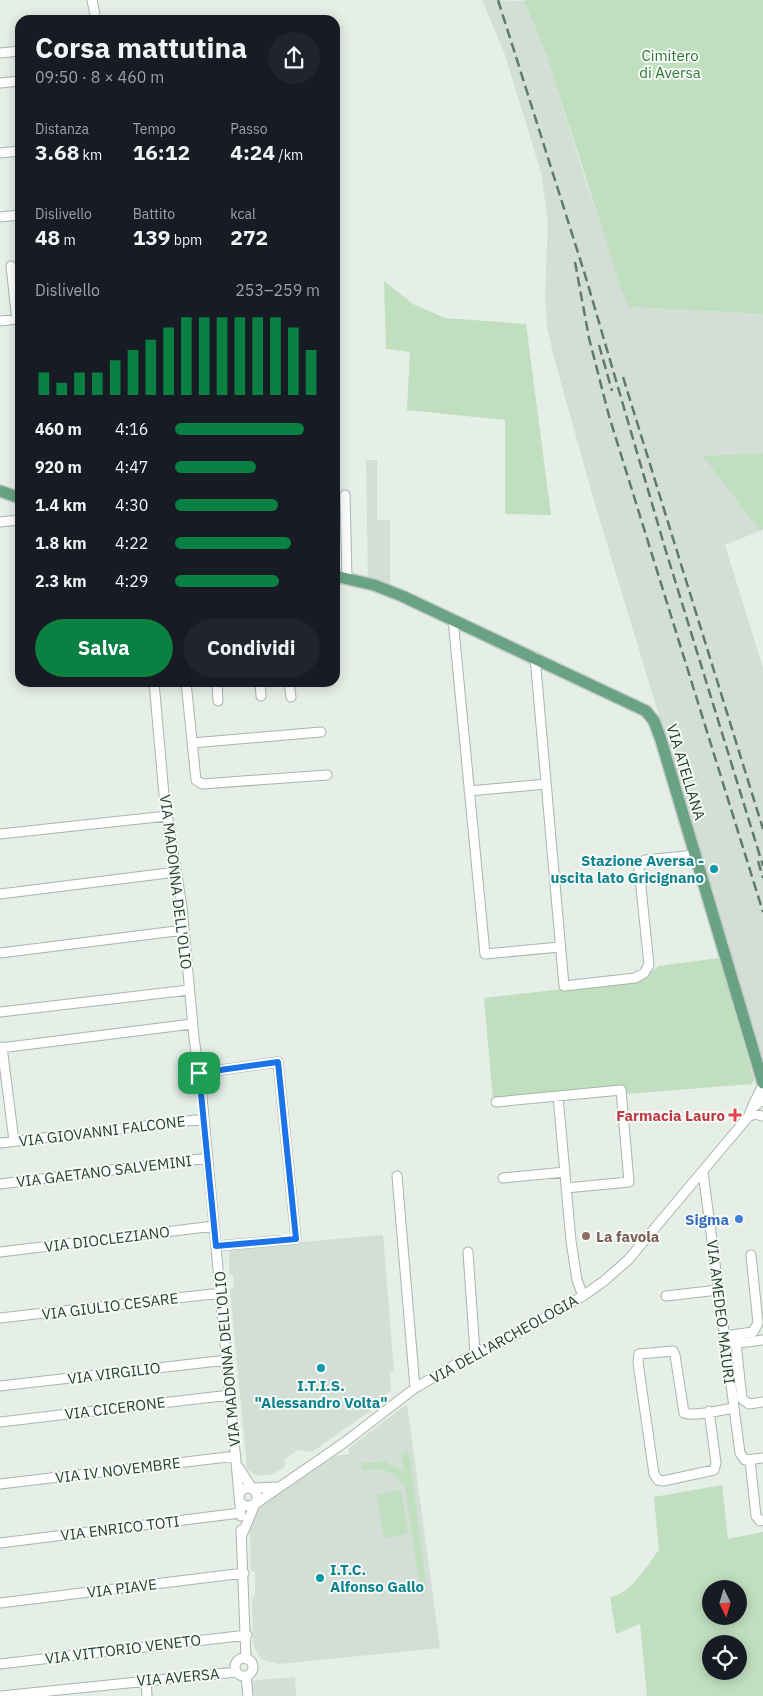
<!DOCTYPE html>
<html lang="it">
<head>
<meta charset="utf-8">
<style>
	body { margin:0; font-family:"IBM Plex Sans",sans-serif; background:#20242c; color:#f1f3f6; height:100vh; display:flex; flex-direction:column; font-size:19px; white-space:nowrap }
	* { box-sizing:border-box; margin:0 }
	p { font-size:16px; color:#9ea1a6 }
	.icon { flex:none; width:28px; height:28px; fill:none; stroke:currentColor; stroke-width:2; stroke-linecap:round; stroke-linejoin:round }
	.map { position:relative; flex:1; overflow:hidden }
	.drawer { position:absolute; left:15px; top:15px; width:325px; height:672px; display:flex; flex-direction:column; background:#171b24; border-radius:15px; box-shadow:0 2px 12px #0003 }
	.drawer>* { flex:none }
	.needle { width:32px; rotate:175deg }
	.fabs { position:absolute; left:702px; top:1580px; display:grid; gap:10px }
	.fabs a { display:grid; place-items:center; width:45px; height:45px; border-radius:50%; background:#171b24; box-shadow:0 2px 12px #0003; font-size:25px }
	.pin { position:absolute; display:grid; place-items:center; width:42px; height:42px; color:#fff; margin:-21px; border-radius:10px; box-shadow:0 2px 8px #0006 }
	.round { display:grid; place-items:center; flex:none; width:52px; height:52px; border-radius:26px; background:#20242c }
	.head { display:flex; align-items:center; justify-content:space-between; height:85px; padding:0 20px }
	h1 { font-size:28px; font-weight:800; line-height:38px }
	.figures { display:grid; grid-template-columns:repeat(3,1fr); gap:8px; height:85px; padding:5px 20px }
	.figures div { display:grid; align-content:center }
	.figures b { font-size:21px; font-weight:800 }
	.figures small { font-size:14px; font-weight:400 }
	.figures p { font-size:14px }
	.chart { height:140px; padding:10px 20px }
	.chart p { display:flex; justify-content:space-between }
	.chart svg { width:100%; height:90px; margin-top:5px; stroke:#0b8043; stroke-width:6 }
	.cta { display:flex; gap:10px; margin-top:auto; padding:10px 20px }
	.cta a { flex:1; height:58px; border-radius:30px; background:#0b8043; color:#fff; font-size:20px; font-weight:800; line-height:58px; text-align:center }
	.cta a+a { background:#20242c; color:#f1f3f6 }
	ul { padding:0 20px; list-style:none; font-size:16px }
	li { display:grid; grid-template-columns:80px 60px 1fr; align-items:center; height:38px }
	li i { height:12px; border-radius:6px; background:#0b8043 }
	.map>svg:first-child { display:block }
	.built { fill:#d3ded6 }
	.green { fill:#bfdfbe; fill-rule:evenodd }
	.lines { fill:none; stroke-linecap:round; stroke-linejoin:round }
	.minor-casing { stroke:#a7b6ac; stroke-width:11 }
	.major-casing { stroke:#c2cac5; stroke-width:14 }
	.minor { stroke:#fff; stroke-width:9 }
	.major { stroke:#69a383; stroke-width:11 }
	.rail { stroke:#5e7b6b; stroke-width:2.5; stroke-dasharray:10 5; stroke-linecap:butt }
	.route-casing { stroke:#fff; stroke-width:10 }
	.route { stroke:#1a73e8; stroke-width:6 }
	.culture-dot { fill:#0f9aa8; stroke:#f6faf7; stroke-width:2 }
	.health-dot { fill:#e0444e; stroke:#f6faf7; stroke-width:2 }
	.shop-dot { fill:#3f7fe0; stroke:#f6faf7; stroke-width:2 }
	.education-dot { fill:#8d6e63; stroke:#f6faf7; stroke-width:2 }
	.labels { text-anchor:middle; dominant-baseline:central; stroke-width:4; stroke-linejoin:round; paint-order:stroke }
	.park-label { font-size:15px; fill:#2d7734; stroke:#f6faf7 }
	.street-label { font-size:15px; fill:#244030; stroke:#f6faf7 }
	.culture-label { font-size:15px; font-weight:bold; fill:#0d838f; stroke:#f6faf7; text-anchor:end }
	.health-label { font-size:15px; font-weight:bold; fill:#be3a42; stroke:#f6faf7; text-anchor:end }
	.shop-label { font-size:15px; font-weight:bold; fill:#366cbe; stroke:#f6faf7; text-anchor:end }
	.education-label { font-size:15px; font-weight:bold; fill:#785e54; stroke:#f6faf7; text-anchor:start }
</style>
</head>
<body>
<div class="map">
<svg width="763" height="1696" viewBox="0 0 763 1696">
	<rect width="100%" height="100%" fill="#e5eee7"/>
	<path class="built" d="M 482,0 L 525,1 L 546,53 L 587,185 L 629,307 L 763,314 L 763,453 L 704,456 L 760,531 L 725,545 L 763,668 L 763,1059 L 594,501 L 553,354 L 547,326 L 545,297 L 548,222 L 541,172 L 504,52 Z
		M 366,460 L 377,460 L 377,520 L 390,520 L 390,588 L 368,581 Z
		M 383,1235 L 394,1371 L 390,1372 L 391,1391 L 378,1400 L 377,1406 L 312,1452 L 297,1450 L 284,1460 L 285,1467 L 273,1474 L 260,1476 L 252,1473 L 247,1469 L 230,1289 L 234,1286 L 233,1275 L 229,1274 L 229,1251 L 232,1248 Z
		M 407,1404 L 440,1648 L 279,1664 L 262,1660 L 253,1645 L 252,1598 L 255,1596 L 255,1572 L 251,1571 L 250,1529 L 256,1514 L 262,1504 L 335,1456 L 349,1454 L 349,1448 Z
		M 295,1677 L 296,1696 L 250,1696 L 249,1681 Z"/>
	<path class="green" d="M 524,0 L 763,0 L 763,314 L 629,307 L 621,288 L 546,53 Z
		M 384,281 L 413,304 L 445,318 L 526,324 L 551,515 L 505,514 L 505,420 L 407,410 L 410,352 L 386,349 Z
		M 763,453 L 763,529 L 760,531 L 703,456 Z
		M 719,958 L 754,1079 L 752,1084 L 626,1094 L 625,1087 L 493,1099 L 484,998 L 634,981 L 647,975 L 659,966 Z
		M 409,1452 L 427,1591 L 421,1592 L 405,1488 C 395,1470 381,1467 362,1470 L 361,1463 L 386,1462 L 404,1471 L 401,1454 Z
		M 722,1485 L 728,1539 L 763,1532 L 763,1696 L 647,1696 L 640,1624 L 616,1634 L 610,1597 C 630,1595 648,1564 659,1550 L 654,1497 ZM 711,1589 L 739,1589 L 739,1616 L 711,1616 ZM 711,1644 L 739,1644 L 739,1671 L 711,1671 Z
		M 401,1490 L 408,1534 L 384,1538 L 377,1494 Z"/>
	<g class="lines">
		<g class="minor-casing">
			<path id="minor" d="M 92,0 L 96,20
				M 0,53 L 20,51
				M 0,83 L 20,81
				M 0,153 L 20,151
				M 0,217 L 20,215
				M 11,266 L 15,303
				M 0,321 L 17,319 L 15,303 L 20,302
				M 345,495 L 347,579
				M 0,522 L 20,520
				M 453,619 L 485,954 L 560,947
				M 535,657 L 564,986 L 635,978 L 644,973 L 649,965 L 639,868 L 645,860 L 695,855
				M 154,682 L 164,795 L 182,907 L 194,1038 L 201,1086 L 241,1516
				M 186,682 L 196,780 L 202,784 L 327,775
				M 217,682 L 218,701
				M 260,682 L 261,696
				M 289,682 L 291,697
				M 192,743 L 321,732
				M 469,791 L 546,784
				M 0,834 L 167,816
				M 0,894 L 176,872
				M 0,953 L 184,930
				M 0,1012 L 189,990
				M 2,1047 L 14,1141
				M 0,1048 L 192,1024
				M 199,1073 L 278,1062 L 296,1239 L 216,1246
				M 558,1096 L 571,1241 L 577,1280 L 583,1296
				M 496,1102 L 621,1090 L 629,1182 L 566,1188
				M 753,1105 L 763,1085
				M 748,1117 L 754,1114 L 763,1116
				M 0,1143 L 204,1119
				M 703,1172 L 740,1453 L 745,1460 L 763,1458
				M 397,1176 L 415,1388
				M 503,1178 L 565,1172
				M 0,1184 L 208,1158
				M 0,1252 L 214,1226
				M 468,1252 L 475,1353
				M 666,1296 L 718,1290
				M 0,1318 L 221,1293
				M 724,1336 L 753,1332 L 758,1323 L 751,1255
				M 736,1343 L 742,1399 L 749,1404 L 763,1402
				M 731,1344 L 763,1340
				M 0,1386 L 227,1360
				M 709,1411 L 716,1463 L 714,1470 L 663,1481 L 658,1480 L 654,1474 L 638,1363 L 639,1354 L 673,1351 L 675,1355 L 684,1413 C 695,1417 721,1410 734,1408
				M 0,1422 L 230,1395
				M 750,1460 L 756,1516 L 760,1521 L 763,1520
				M 239,1468 L 252,1488 L 277,1487
				M 0,1484 L 236,1456
				M239 1497a9 9 0 1 1 18 0a9 9 0 1 1-18 0Z
				M 241,1530 L 246,1659
				M 242,1535 L 255,1504 L 345,1442 L 415,1388 L 475,1353 L 513,1336 L 583,1296 L 604,1281 L 628,1260 L 748,1117 L 752,1108 L 763,1100
				M 0,1543 L 240,1513
				M 0,1603 L 244,1573
				M235 1667a9 9 0 1 1 18 0a9 9 0 1 1-18 0Z
				M 0,1664 L 247,1635
				M 246,1676 L 248,1696
				M 146,1679 L 147,1696
				M 1,1696 L 236,1672"/>
		</g>
		<g class="major-casing">
			<path id="major" d="M 0,491 L 20,498
				M 335,576 L 374,585 L 402,596 L 646,711 L 654,721 L 661,740 L 763,1083"/>
		</g>
		<use href="#minor" class="minor"/>
		<use href="#major" class="major"/>
		<path class="rail" d="M 498,0 L 586,278 L 665,548 L 763,866
			M 575,262 L 589,338 L 609,416 L 763,912
			M 599,345 L 612,391
			M 623,377 L 763,829
			M 758,861 L 763,878"/>
	</g>
	<g class="lines">
		<g class="route-casing">
			<path id="route" d="M 278,1062 L 296,1239 L 216,1246 L 199,1073 Z"/>
		</g>
		<use href="#route" class="route"/>
	</g>
	<g class="culture-dot">
		<circle cx="714" cy="869" r="5"/>
		<circle cx="321" cy="1368" r="5"/>
		<circle cx="320" cy="1578" r="5"/>
	</g>
	<path class="health-dot" d="M732.5 1107.5h5v5h5v5h-5v5h-5v-5h-5v-5h5z"/>
	<circle class="shop-dot" cx="739" cy="1219" r="5"/>
	<circle class="education-dot" cx="586" cy="1236" r="5"/>
	<g class="labels">
		<g class="park-label">
			<text x="670" y="55">Cimitero<tspan x="670" dy="17">di Aversa</tspan></text>
		</g>
		<g class="street-label">
			<text transform="translate(686 772) rotate(73)">VIA ATELLANA</text>
			<text transform="translate(176 882) rotate(83)">VIA MADONNA DELL'OLIO</text>
			<text transform="translate(102 1131) rotate(-7)">VIA GIOVANNI FALCONE</text>
			<text transform="translate(104 1171) rotate(-7)">VIA GAETANO SALVEMINI</text>
			<text transform="translate(107 1239) rotate(-7)">VIA DIOCLEZIANO</text>
			<text transform="translate(110 1306) rotate(-7)">VIA GIULIO CESARE</text>
			<text transform="translate(721 1312) rotate(83)">VIA AMEDEO MAIURI</text>
			<text transform="translate(504 1339) rotate(-29)">VIA DELL'ARCHEOLOGIA</text>
			<text transform="translate(227 1359) rotate(-95)">VIA MADONNA DELL'OLIO</text>
			<text transform="translate(114 1373) rotate(-7)">VIA VIRGILIO</text>
			<text transform="translate(115 1408) rotate(-7)">VIA CICERONE</text>
			<text transform="translate(118 1470) rotate(-7)">VIA IV NOVEMBRE</text>
			<text transform="translate(120 1528) rotate(-7)">VIA ENRICO TOTI</text>
			<text transform="translate(122 1588) rotate(-7)">VIA PIAVE</text>
			<text transform="translate(123 1649) rotate(-7)">VIA VITTORIO VENETO</text>
			<text transform="translate(178 1677) rotate(-5)">VIA AVERSA</text>
		</g>
		<g class="culture-label">
			<text x="704" y="860">Stazione Aversa -<tspan x="704" dy="17">uscita lato Gricignano</tspan></text>
			<text x="321" y="1385" text-anchor="middle">I.T.I.S.<tspan x="321" dy="17">"Alessandro Volta"</tspan></text>
			<text x="330" y="1569" text-anchor="start">I.T.C.<tspan x="330" dy="17">Alfonso Gallo</tspan></text>
		</g>
		<g class="health-label">
			<text x="725" y="1115">Farmacia Lauro</text>
		</g>
		<g class="shop-label">
			<text x="729" y="1219">Sigma</text>
		</g>
		<g class="education-label">
			<text x="596" y="1236">La favola</text>
		</g>
	</g>
</svg>
<div class="fabs">
<a><svg class="needle" viewBox="-14 -14 28 28"><path d="M0-13l5 13h-10z" fill="#e53935"/><path d="M0 13l5-13h-10z" fill="#9ea1a6"/></svg></a>
<a><svg class="icon" aria-label="locate" viewBox="0 0 24 24"><circle cx="12" cy="12" r="6"/><path d="M12 2v4M12 18v4M2 12h4M18 12h4"/></svg></a>
</div>
<div class="pin" style="left:199px;top:1073px;background:#1e9e55"><svg class="icon" aria-label="arrive" viewBox="0 0 24 24"><path d="M6 21V4h12l-3 4 3 4H6"/></svg></div>
<section class="drawer">
<div class="head"><div><h1>Corsa mattutina</h1><p>09:50 · 8 × 460 m</p></div><a class="round"><svg class="icon" aria-label="share" viewBox="0 0 24 24"><path d="M12 15V3M7 8l5-5 5 5M5 13v7h14v-7"/></svg></a></div>
<div class="figures">
<div><p>Distanza</p><b>3.68<small> km</small></b></div>
<div><p>Tempo</p><b>16:12</b></div>
<div><p>Passo</p><b>4:24<small> /km</small></b></div>
</div>
<div class="figures">
<div><p>Dislivello</p><b>48<small> m</small></b></div>
<div><p>Battito</p><b>139<small> bpm</small></b></div>
<div><p>kcal</p><b>272</b></div>
</div>
<div class="chart"><p><span>Dislivello</span>253–259 m</p>
<svg viewBox="0 0 160 44" preserveAspectRatio="none"><path d="M5 44V33M15 44V38M25 44V33M35 44V33M45 44V27M55 44V22M65 44V17M75 44V11M85 44V6M95 44V6M105 44V6M115 44V6M125 44V6M135 44V6M145 44V11M155 44V22"/></svg>
</div>
<ul>
<li><b>460 m</b>4:16<i style="width:89%"></i></li>
<li><b>920 m</b>4:47<i style="width:56%"></i></li>
<li><b>1.4 km</b>4:30<i style="width:71%"></i></li>
<li><b>1.8 km</b>4:22<i style="width:80%"></i></li>
<li><b>2.3 km</b>4:29<i style="width:72%"></i></li>
</ul>
<div class="cta"><a>Salva</a><a>Condividi</a></div>
</section>
</div>
</body>
</html>
